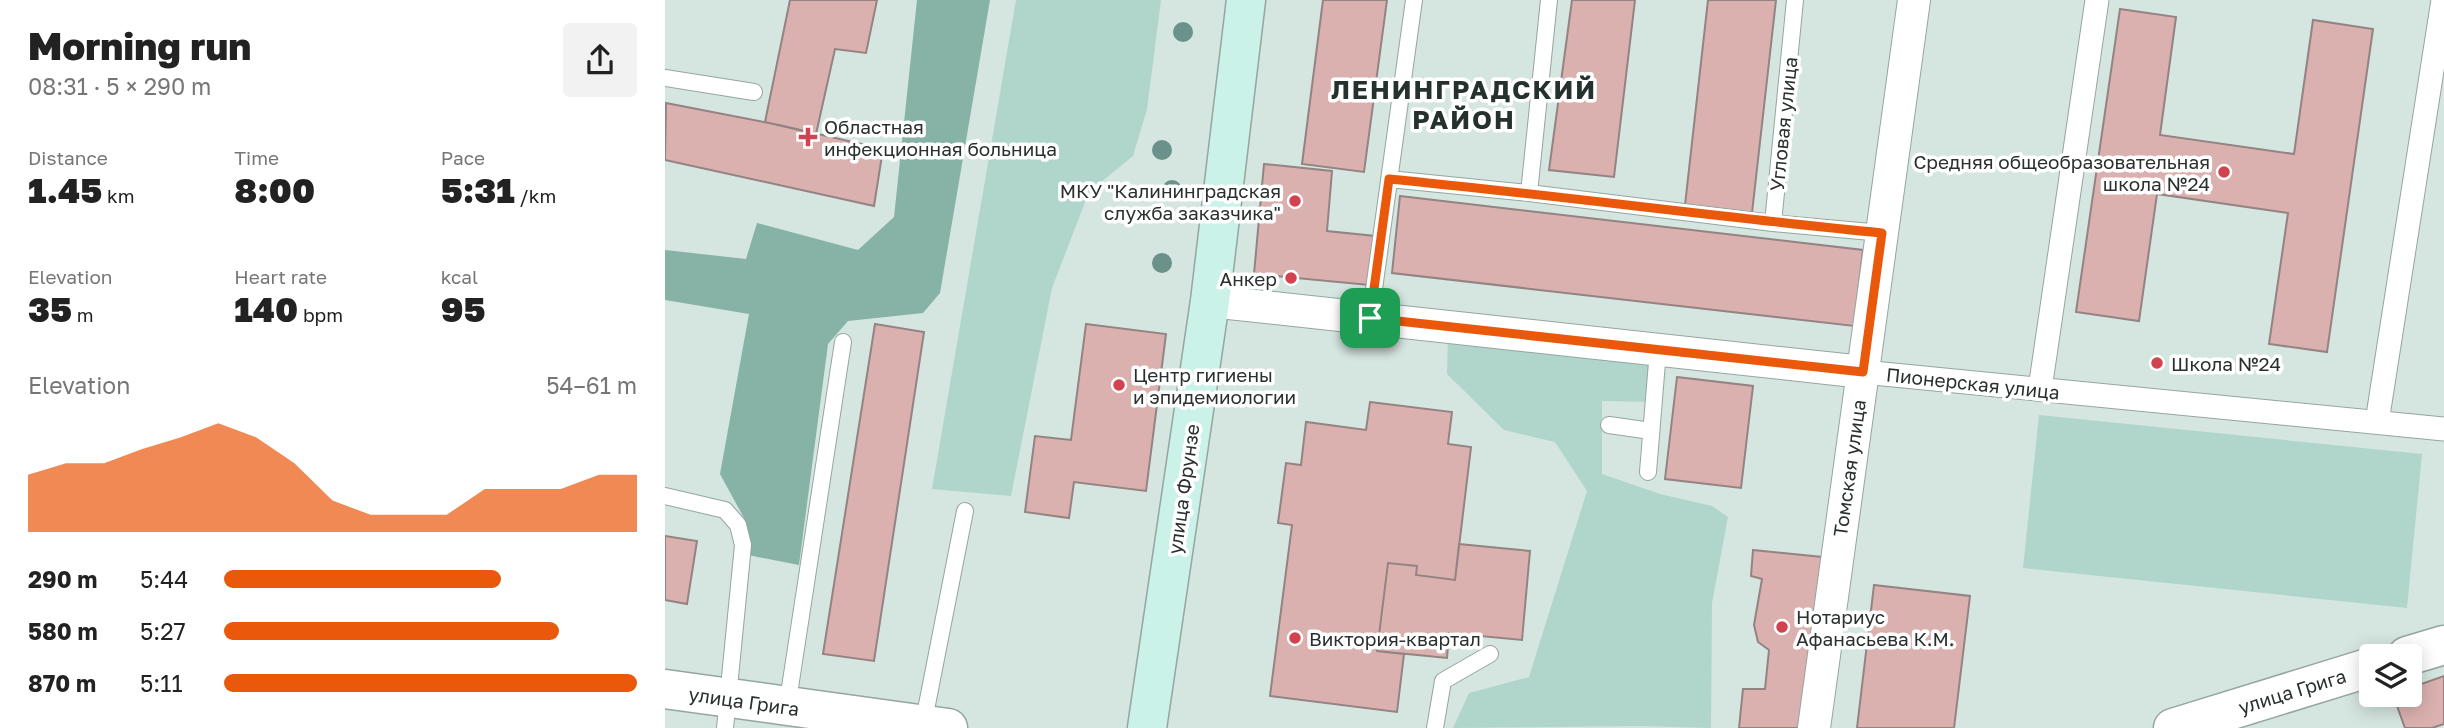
<!DOCTYPE html>
<html lang="en">
<head>
<meta charset="utf-8">
<style>
	body { margin:0; font-family:"Golos Text",sans-serif; background:#f2f2f2; color:#222; height:100vh; display:flex; flex-direction:column; font-size:26px; white-space:nowrap }
	* { box-sizing:border-box; margin:0 }
	p { font-size:23px; color:#767676 }
	.icon { flex:none; width:38px; height:38px; fill:none; stroke:currentColor; stroke-width:2; stroke-linecap:round; stroke-linejoin:round }
	.map { position:relative; flex:1; overflow:hidden }
	.details { display:flex; flex-direction:column; background:#fff; width:665px }
	.details>* { flex:none }
	.fabs { position:absolute; left:1694px; top:644px; display:grid; gap:14px }
	.fabs a { display:grid; place-items:center; width:63px; height:63px; border-radius:7px; background:#fff; box-shadow:0 4px 18px #0003; font-size:35px }
	.pin { position:absolute; display:grid; place-items:center; width:60px; height:60px; color:#fff; margin:-30px; border-radius:14px; box-shadow:0 4px 10px #0006 }
	.round { display:grid; place-items:center; flex:none; width:74px; height:74px; border-radius:7px; background:#f2f2f2 }
	.head { display:flex; align-items:center; justify-content:space-between; height:119px; padding:0 28px }
	h1 { font-size:38px; font-weight:800; line-height:52px }
	.figures { display:grid; grid-template-columns:repeat(3,1fr); gap:10px; height:119px; padding:7px 28px }
	.figures div { display:grid; align-content:center }
	.figures b { font-size:35px; font-weight:800 }
	.figures small { font-size:19px; font-weight:400 }
	.figures p { font-size:19px }
	.chart { height:196px; padding:14px 28px }
	.chart p { display:flex; justify-content:space-between }
	.chart svg { width:100%; height:126px; margin-top:7px; fill:#ea580c; opacity:.7 }
	ul { padding:0 28px; list-style:none; font-size:23px }
	li { display:grid; grid-template-columns:112px 84px 1fr; align-items:center; height:52px }
	li i { height:18px; border-radius:9px; background:#ea580c }
	main { display:flex; flex:1; min-height:0 }
	.map>svg:first-child { display:block }
	.green { fill:#b0d6cb }
	.forest { fill:#87b2a6 }
	.building { fill:#dbb1b0; stroke:#938383; stroke-width:2 }
	.lines { fill:none; stroke-linecap:round; stroke-linejoin:round }
	.service-casing { stroke:#95a5a0; stroke-width:18 }
	.pedestrian-casing { stroke:#95a5a0; stroke-width:25 }
	.minor-casing { stroke:#95a5a0; stroke-width:34 }
	.tertiary-casing { stroke:#95a5a0; stroke-width:41 }
	.secondary-casing { stroke:#95a5a0; stroke-width:41 }
	.service { stroke:#fff; stroke-width:16 }
	.pedestrian { stroke:#fff; stroke-width:23 }
	.minor { stroke:#fff; stroke-width:32 }
	.tertiary { stroke:#fff; stroke-width:38 }
	.secondary { stroke:#cbf2e9; stroke-width:38 }
	.tree { fill:#6b928a }
	.route-casing { stroke:#fff; stroke-width:14 }
	.route { stroke:#ea580c; stroke-width:9 }
	.poi-dot { fill:#d34250; stroke:#fff; stroke-width:2.5 }
	.labels { text-anchor:middle; dominant-baseline:central; stroke-width:7; stroke-linejoin:round; paint-order:stroke }
	.street-label { font-size:19px; fill:#2a302e; stroke:#fff }
	.poi-label { font-size:19px; fill:#2a302e; stroke:#fff; text-anchor:start }
	.district-label { font-size:26px; font-weight:bold; letter-spacing:2px; fill:#24312d; stroke:#fff }
</style>
</head>
<body>
<main>
<section class="details">
<div class="head"><div><h1>Morning run</h1><p>08:31 · 5 × 290 m</p></div><a class="round"><svg class="icon" aria-label="share" viewBox="0 0 24 24"><path d="M12 15V3M7 8l5-5 5 5M5 13v7h14v-7"/></svg></a></div>
<div class="figures">
<div><p>Distance</p><b>1.45<small> km</small></b></div>
<div><p>Time</p><b>8:00</b></div>
<div><p>Pace</p><b>5:31<small> /km</small></b></div>
</div>
<div class="figures">
<div><p>Elevation</p><b>35<small> m</small></b></div>
<div><p>Heart rate</p><b>140<small> bpm</small></b></div>
<div><p>kcal</p><b>95</b></div>
</div>
<div class="chart"><p><span>Elevation</span>54–61 m</p>
<svg viewBox="0 0 160 44" preserveAspectRatio="none"><path d="M0 44V24L10 20L20 20L30 15L40 11L50 6L60 11L70 20L80 33L90 38L100 38L110 38L120 29L130 29L140 29L150 24L160 24V44z"/></svg>
</div>
<ul>
<li><b>290 m</b>5:44<i style="width:67%"></i></li>
<li><b>580 m</b>5:27<i style="width:81%"></i></li>
<li><b>870 m</b>5:11<i style="width:100%"></i></li>
</ul>
</section>
<div class="map">
<svg width="1779" height="728" viewBox="0 0 1779 728">
	<rect width="100%" height="100%" fill="#d5e5e0"/>
	<path class="green" d="M 351,0 L 496,0 L 482,109 L 468,156 L 424,192 L 387,288 L 346,496 L 267,489 Z
		M 783,336 L 995,365 L 992,402 L 937,401 L 937,474 L 995,494 L 1047,506 L 1063,517 L 1047,603 L 1046,728 L 976,726 L 788,728 L 804,693 L 864,677 L 922,491 L 890,442 L 839,430 L 782,374 Z
		M 1374,415 L 1757,454 L 1742,608 L 1358,568 Z"/>
	<path class="forest" d="M 252,0 L 325,0 L 275,293 L 258,313 L 183,321 L 163,344 L 134,565 L 83,555 L 79,518 L 55,474 L 84,314 L 0,300 L 0,250 L 81,259 L 92,223 L 193,250 L 229,217 Z"/>
	<path class="building" d="M 125,0 L 212,0 L 201,53 L 170,49 L 151,134 L 100,122 Z
		M 658,0 L 722,0 L 699,172 L 637,164 Z
		M 907,0 L 970,0 L 949,177 L 884,170 Z
		M 1043,0 L 1111,0 L 1087,213 L 1020,205 Z
		M 1455,9 L 1511,17 L 1495,135 L 1629,154 L 1648,20 L 1708,29 L 1662,352 L 1604,344 L 1623,213 L 1492,194 L 1474,321 L 1411,312 Z
		M 1,103 L 114,125 L 218,149 L 209,206 L 0,160 Z
		M 599,164 L 667,171 L 662,231 L 710,236 L 704,285 L 589,274 Z
		M 735,196 L 1198,250 L 1189,326 L 727,273 Z
		M 210,324 L 259,332 L 209,661 L 158,654 Z
		M 421,324 L 501,334 L 481,491 L 409,482 L 404,518 L 360,512 L 370,436 L 406,440 Z
		M 1012,377 L 1088,386 L 1076,488 L 1000,479 Z
		M 705,402 L 787,412 L 783,444 L 806,447 L 790,580 L 751,575 L 752,566 L 723,563 L 712,651 L 739,654 L 732,712 L 605,696 L 627,525 L 613,523 L 621,463 L 636,465 L 641,422 L 701,430 Z
		M 0,536 L 32,541 L 22,604 L 0,600 Z
		M 794,544 L 865,551 L 857,640 L 784,633 L 782,658 L 712,651 L 723,563 L 752,566 L 751,575 L 790,580 Z
		M 1088,550 L 1157,557 L 1135,728 L 1074,728 L 1078,689 L 1100,689 L 1104,650 L 1093,642 L 1089,625 L 1097,579 L 1086,576 Z
		M 1209,585 L 1305,596 L 1289,728 L 1192,728 Z
		M 1779,676 L 1779,724 L 1767,728 L 1740,728 L 1728,695 L 1745,695 L 1745,688 Z"/>
	<g class="lines">
		<g class="service-casing">
			<path id="service" d="M 1130,0 L 1108,223 L 1217,233
				M 0,78 L 89,92
				M 724,179 L 864,193 L 1108,223
				M 864,193 L 884,0
				M 705,318 L 749,0
				M 944,425 L 986,431
				M 983,472 L 993,350
				M 0,496 L 60,510 L 73,525 L 78,545 L 60,728
				M 122,707 L 178,342
				M 258,725 L 300,511
				M 770,728 L 778,681 L 825,654"/>
		</g>
		<g class="pedestrian-casing">
			<path id="pedestrian" d="M 1198,372 L 1779,429
				M 1375,389 L 1432,0
				M 1712,422 L 1778,0"/>
		</g>
		<g class="minor-casing">
			<path id="minor" d="M 545,301 L 1198,372
				M 1149,728 L 1249,0"/>
		</g>
		<g class="tertiary-casing">
			<path id="tertiary" d="M 1742,656 L 1779,645
				M 0,689 L 283,728
				M 1508,728 L 1706,667"/>
		</g>
		<g class="secondary-casing">
			<path id="secondary" d="M 482,728 L 545,301 L 581,0"/>
		</g>
		<use href="#service" class="service"/>
		<use href="#pedestrian" class="pedestrian"/>
		<use href="#minor" class="minor"/>
		<use href="#tertiary" class="tertiary"/>
		<use href="#secondary" class="secondary"/>
	</g>
	<g class="tree">
		<circle cx="518" cy="32" r="10"/>
		<circle cx="497" cy="150" r="10"/>
		<circle cx="507" cy="190" r="10"/>
		<circle cx="497" cy="263" r="10"/>
	</g>
	<g class="lines">
		<g class="route-casing">
			<path id="route" d="M 724,179 C 889,195 1052,217 1217,233 L 1198,372 L 705,318 Z"/>
		</g>
		<use href="#route" class="route"/>
	</g>
	<g class="poi-dot">
		<path d="M139.5 126.5h7v7h7v7h-7v7h-7v-7h-7v-7h7z"/>
		<circle cx="1559" cy="172" r="7"/>
		<circle cx="630" cy="201" r="7"/>
		<circle cx="626" cy="278" r="7"/>
		<circle cx="1492" cy="363" r="7"/>
		<circle cx="454" cy="385" r="7"/>
		<circle cx="1117" cy="627" r="7"/>
		<circle cx="630" cy="638" r="7"/>
	</g>
	<g class="labels">
		<g class="street-label">
			<text transform="translate(1118 124) rotate(-84)">Угловая улица</text>
			<text transform="translate(1308 383) rotate(6)">Пионерская улица</text>
			<text transform="translate(1184 468) rotate(-82)">Томская улица</text>
			<text transform="translate(518 489) rotate(-82)">улица Фрунзе</text>
			<text transform="translate(1627 691) rotate(-17)">улица Грига</text>
			<text transform="translate(79 701) rotate(8)">улица Грига</text>
		</g>
		<g class="poi-label">
			<text x="159" y="126">Областная<tspan x="159" dy="22">инфекционная больница</tspan></text>
			<text x="1545" y="161" text-anchor="end">Средняя общеобразовательная<tspan x="1545" dy="22">школа №24</tspan></text>
			<text x="616" y="190" text-anchor="end">МКУ "Калининградская<tspan x="616" dy="22">служба заказчика"</tspan></text>
			<text x="612" y="278" text-anchor="end">Анкер</text>
			<text x="1506" y="363">Школа №24</text>
			<text x="468" y="374">Центр гигиены<tspan x="468" dy="22">и эпидемиологии</tspan></text>
			<text x="1131" y="616">Нотариус<tspan x="1131" dy="22">Афанасьева К.М.</tspan></text>
			<text x="644" y="638">Виктория-квартал</text>
		</g>
		<g class="district-label">
			<text x="799" y="89">ЛЕНИНГРАДСКИЙ<tspan x="799" dy="30">РАЙОН</tspan></text>
		</g>
	</g>
</svg>
<div class="fabs">
<a><svg class="icon" aria-label="layers" viewBox="0 0 24 24"><path d="M12 4l9 5-9 5-9-5zM3 14l9 5 9-5"/></svg></a>
</div>
<div class="pin" style="left:705px;top:318px;background:#1e9e55"><svg class="icon" aria-label="arrive" viewBox="0 0 24 24"><path d="M6 21V4h12l-3 4 3 4H6"/></svg></div>
</div>
</main>
</body>
</html>
